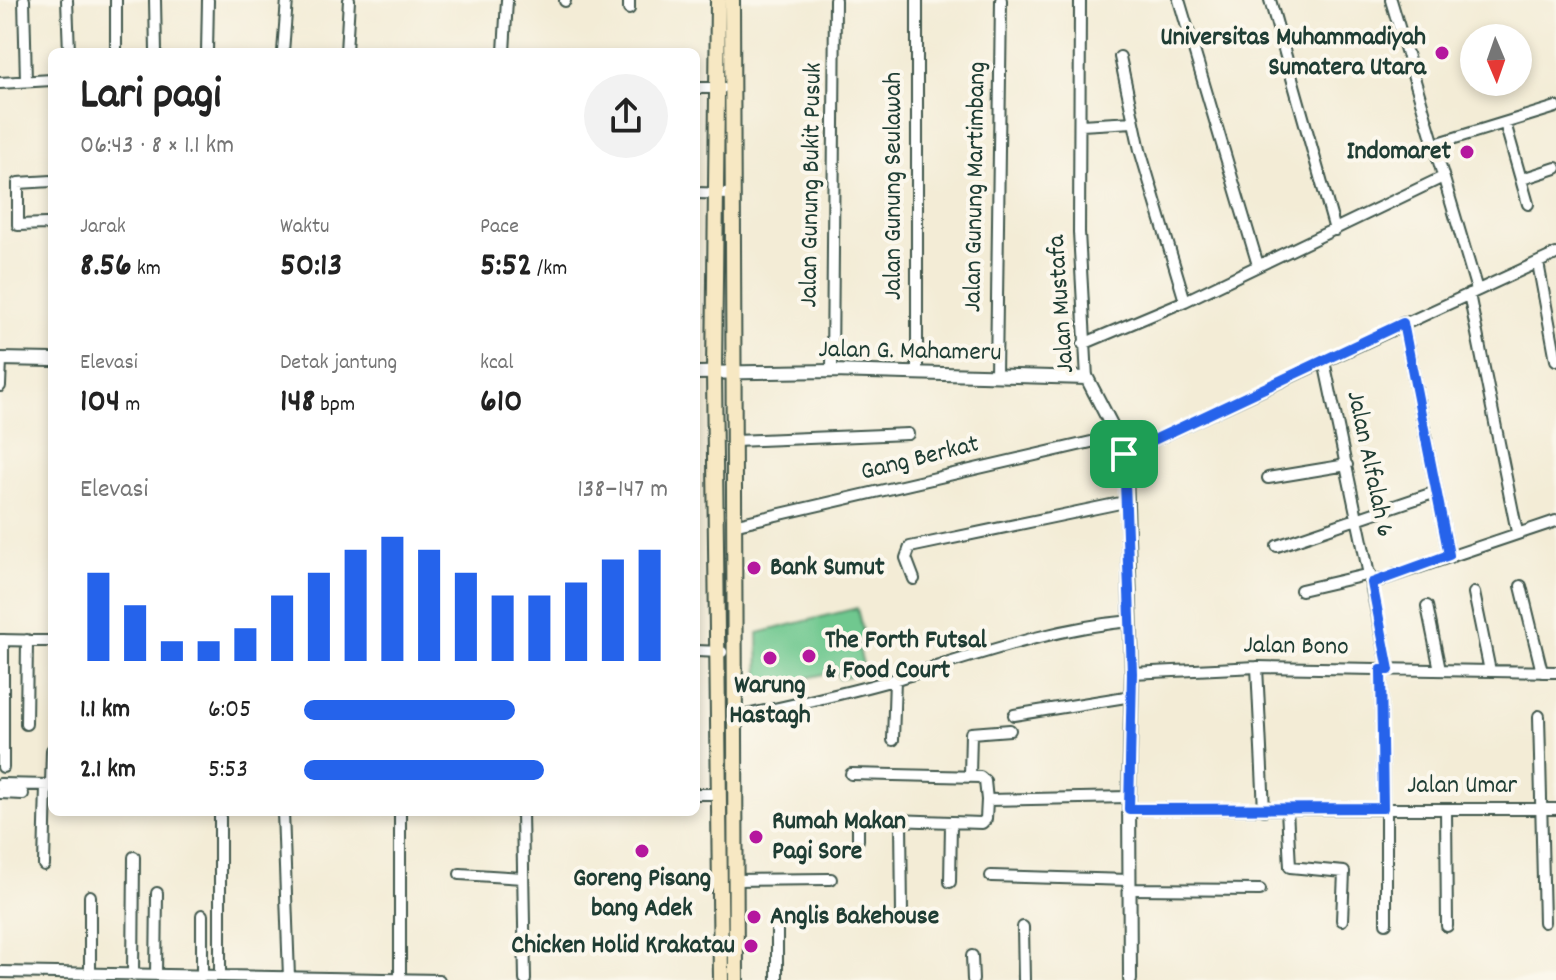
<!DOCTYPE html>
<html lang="id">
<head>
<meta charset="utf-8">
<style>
	body { margin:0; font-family:Dekko,sans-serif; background:#f2f2f2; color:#222; height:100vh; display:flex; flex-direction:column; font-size:30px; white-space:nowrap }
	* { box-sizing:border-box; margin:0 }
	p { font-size:26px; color:#767676 }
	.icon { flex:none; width:44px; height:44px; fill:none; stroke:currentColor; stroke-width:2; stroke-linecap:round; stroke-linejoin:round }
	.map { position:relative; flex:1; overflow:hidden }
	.panel { position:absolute; left:48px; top:48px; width:652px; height:768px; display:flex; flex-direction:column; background:#fff; border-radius:12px; box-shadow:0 4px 12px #0003 }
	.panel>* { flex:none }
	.needle { width:52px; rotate:178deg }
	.controls { position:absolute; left:1460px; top:24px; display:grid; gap:16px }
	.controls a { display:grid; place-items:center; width:72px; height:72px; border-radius:50%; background:#fff; box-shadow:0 4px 12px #0003; font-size:40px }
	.pin { position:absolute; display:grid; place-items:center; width:68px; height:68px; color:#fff; margin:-34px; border-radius:16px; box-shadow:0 4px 12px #0006 }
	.round { display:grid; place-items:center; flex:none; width:84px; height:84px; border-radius:42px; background:#f2f2f2 }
	.summary { display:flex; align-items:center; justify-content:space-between; height:136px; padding:0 32px }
	h1 { font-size:44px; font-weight:800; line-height:60px }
	.figures { display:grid; grid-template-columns:repeat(3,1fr); gap:12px; height:136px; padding:8px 32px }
	.figures div { display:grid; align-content:center }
	.figures b { font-size:34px; font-weight:800 }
	.figures small { font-size:22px; font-weight:400 }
	.figures p { font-size:22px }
	.chart { height:224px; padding:16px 32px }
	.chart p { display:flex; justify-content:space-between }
	.chart svg { width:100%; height:144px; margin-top:8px; stroke:#2563eb; stroke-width:6 }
	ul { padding:0 32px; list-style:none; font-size:26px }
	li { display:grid; grid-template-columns:128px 96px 1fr; align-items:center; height:60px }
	li i { height:20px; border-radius:10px; background:#2563eb }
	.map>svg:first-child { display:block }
	.green { fill:#6fc88f; stroke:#478262; stroke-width:2 }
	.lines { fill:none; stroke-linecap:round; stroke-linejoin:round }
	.minor-casing { stroke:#3f574c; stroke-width:14 }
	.tertiary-casing { stroke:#3f574c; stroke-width:16 }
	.secondary-casing { stroke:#3f574c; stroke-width:18 }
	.minor { stroke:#fff; stroke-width:10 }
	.tertiary { stroke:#fff; stroke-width:12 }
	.secondary { stroke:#f7e8c3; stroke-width:14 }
	.route-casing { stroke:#fff; stroke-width:16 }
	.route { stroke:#2563eb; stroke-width:10 }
	.poi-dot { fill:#b5179e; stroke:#fbf7ec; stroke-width:3 }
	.labels { text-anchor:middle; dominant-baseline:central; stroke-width:8; stroke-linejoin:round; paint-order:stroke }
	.poi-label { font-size:26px; font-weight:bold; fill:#1f3d34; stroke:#fbf7ec; text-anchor:start }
	.street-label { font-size:26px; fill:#1f3d34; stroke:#fbf7ec }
</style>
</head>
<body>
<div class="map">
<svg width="1556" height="980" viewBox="0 0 1556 980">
	<rect width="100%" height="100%" fill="#fbf7ec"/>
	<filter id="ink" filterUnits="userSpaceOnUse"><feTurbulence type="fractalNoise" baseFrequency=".0125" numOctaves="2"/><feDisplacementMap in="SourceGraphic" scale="16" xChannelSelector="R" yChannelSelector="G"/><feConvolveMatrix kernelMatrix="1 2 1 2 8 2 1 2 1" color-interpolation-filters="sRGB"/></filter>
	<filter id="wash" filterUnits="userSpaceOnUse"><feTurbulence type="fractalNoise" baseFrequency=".006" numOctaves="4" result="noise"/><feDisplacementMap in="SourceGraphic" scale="32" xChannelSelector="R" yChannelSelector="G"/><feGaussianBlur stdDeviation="1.8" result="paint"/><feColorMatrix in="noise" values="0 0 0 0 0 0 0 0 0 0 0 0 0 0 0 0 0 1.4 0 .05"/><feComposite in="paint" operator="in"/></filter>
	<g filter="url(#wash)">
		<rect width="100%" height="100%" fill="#f3ecd6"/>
		<path class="green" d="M 857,608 L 865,639 L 857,641 L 865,672 L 839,679 L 836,671 L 759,690 L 758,633 Z"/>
	</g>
	<g filter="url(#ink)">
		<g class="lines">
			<g class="minor-casing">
				<path id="minor" d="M 24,0 L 26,81
					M 67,0 L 69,52
					M 116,0 L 116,52
					M 155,0 L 156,52
					M 1080,0 L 1079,232 L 1087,378
					M 1179,0 L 1258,265
					M 1270,0 L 1335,230
					M 1391,0 L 1477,290
					M 565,1 L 565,0
					M 629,9 L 629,0
					M 207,52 L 208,0
					M 283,52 L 287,0
					M 346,52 L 349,0
					M 504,52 L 507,0
					M 1120,57 L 1140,150 L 1185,301
					M 0,83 L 52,80
					M 696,88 L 722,88
					M 1505,123 L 1528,204
					M 1081,125 L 1133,122
					M 1432,145 L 1556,107
					M 1522,179 L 1556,168
					M 52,181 L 18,183 L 18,225 L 46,224 L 52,227
					M 696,193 L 732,194
					M 1538,263 L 1556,360
					M 1469,294 L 1517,532
					M 1403,323 L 1449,555
					M 1083,344 L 1185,301 L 1441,178
					M 1324,361 L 1389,670
					M 832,371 L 835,0
					M 917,372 L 917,0
					M 996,375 L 1001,0
					M 0,386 L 1,359
					M 734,441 L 908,434
					M 1124,454 L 1556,254
					M 1268,478 L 1347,465
					M 733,525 L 1117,436
					M 1277,546 L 1436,492
					M 914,579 L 906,558 L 910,547 L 1125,502
					M 1372,583 L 1556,521
					M 1521,586 L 1542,672
					M 1301,590 L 1370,574
					M 1474,593 L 1490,671
					M 1427,606 L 1440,670
					M 0,640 L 52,641
					M 3,640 L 3,767
					M 696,651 L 722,652
					M 1257,667 L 1264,810
					M 1381,670 L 1383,808
					M 1132,673 L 1257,667 L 1556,672
					M 1014,715 L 1132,696
					M 1539,716 L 1544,922
					M 733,718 C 789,706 845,694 900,678 C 977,655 1051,628 1131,621
					M 26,724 L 27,640
					M 893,740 L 895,679
					M 851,774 L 980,777 L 985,781 L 987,800 L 1129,797
					M 970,776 L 971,733 L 1010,730
					M 0,784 L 50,785
					M 51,785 L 52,750
					M 0,793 L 23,794
					M 696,794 L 717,794
					M 1386,808 L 1386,923
					M 1129,809 L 1556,809
					M 1287,809 L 1290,867 L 1344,872 L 1342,920
					M 1446,809 L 1447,926
					M 220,812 L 220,976
					M 283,812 L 289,977
					M 522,812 L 525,980
					M 901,821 L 902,915
					M 858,840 L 858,823 L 863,819 L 982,823 L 986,819 L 987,800
					M 44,865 L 46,785
					M 460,874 L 523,878
					M 991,876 L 1129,880
					M 735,880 L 831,879
					M 950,882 L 951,823
					M 1129,889 L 1260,890
					M 202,915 L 202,977
					M 1023,927 L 1024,980
					M 972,956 L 973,980
					M 0,972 L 439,980
					M 90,974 L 90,896
					M 133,975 L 134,857
					M 156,975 L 157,893
					M 400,979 L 400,812
					M 777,980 L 777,920"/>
			</g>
			<g class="tertiary-casing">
				<path id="tertiary" d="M 0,359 L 52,360
					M 696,373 L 832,371 L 1087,378 L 1117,436 L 1126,470 L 1132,673 L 1129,797 L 1130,980"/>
			</g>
			<g class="secondary-casing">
				<path id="secondary" d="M 718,0 L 714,373 L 721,980
					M 732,0 L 736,980"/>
			</g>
			<use href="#minor" class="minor"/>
			<use href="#tertiary" class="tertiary"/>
			<use href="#secondary" class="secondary"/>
		</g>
	</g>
	<g class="lines" filter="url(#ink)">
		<g class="route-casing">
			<path id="route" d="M 1403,323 L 1449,555 L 1372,583 L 1389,670 L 1381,670 L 1383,808 L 1129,809 L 1132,673 L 1124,454 Z"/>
		</g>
		<use href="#route" class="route"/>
	</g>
	<g class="poi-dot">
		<circle cx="1442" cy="53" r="8"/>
		<circle cx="1467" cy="152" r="8"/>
		<circle cx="754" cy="568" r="8"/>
		<circle cx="809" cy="656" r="8"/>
		<circle cx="770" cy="658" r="8"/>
		<circle cx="756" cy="837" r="8"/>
		<circle cx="642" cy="851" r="8"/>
		<circle cx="754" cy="917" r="8"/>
		<circle cx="751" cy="946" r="8"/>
	</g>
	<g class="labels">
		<g class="poi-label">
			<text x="1426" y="38" text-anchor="end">Universitas Muhammadiyah<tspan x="1426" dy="30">Sumatera Utara</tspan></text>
			<text x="1451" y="152" text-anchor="end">Indomaret</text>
			<text x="770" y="568">Bank Sumut</text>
			<text x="825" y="641">The Forth Futsal<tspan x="825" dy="30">&amp; Food Court</tspan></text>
			<text x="770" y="686" text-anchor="middle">Warung<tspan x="770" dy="30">Hastagh</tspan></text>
			<text x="772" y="822">Rumah Makan<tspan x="772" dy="30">Pagi Sore</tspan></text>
			<text x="642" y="879" text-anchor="middle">Goreng Pisang<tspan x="642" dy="30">bang Adek</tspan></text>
			<text x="770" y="917">Anglis Bakehouse</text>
			<text x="735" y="946" text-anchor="end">Chicken Holid Krakatau</text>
		</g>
		<g class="street-label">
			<text transform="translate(812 185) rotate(-89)">Jalan Gunung Bukit Pusuk</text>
			<text transform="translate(894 186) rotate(-90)">Jalan Gunung Seulawah</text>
			<text transform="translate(976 187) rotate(-89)">Jalan Gunung Martimbang</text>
			<text transform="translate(1062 304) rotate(-94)">Jalan Mustafa</text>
			<text transform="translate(910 352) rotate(1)">Jalan G. Mahameru</text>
			<text transform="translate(920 459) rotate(-14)">Gang Berkat</text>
			<text transform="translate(1369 464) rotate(78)">Jalan Alfalah 6</text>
			<text transform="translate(1296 647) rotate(1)">Jalan Bono</text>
			<text x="1462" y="786">Jalan Umar</text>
		</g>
	</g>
</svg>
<div class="controls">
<a><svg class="needle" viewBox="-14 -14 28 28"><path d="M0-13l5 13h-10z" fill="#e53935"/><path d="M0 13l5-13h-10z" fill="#767676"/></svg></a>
</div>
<div class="pin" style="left:1124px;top:454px;background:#1e9e55"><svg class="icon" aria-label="arrive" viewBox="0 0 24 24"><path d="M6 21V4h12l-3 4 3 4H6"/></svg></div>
<section class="panel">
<div class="summary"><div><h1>Lari pagi</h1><p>06:43 · 8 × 1.1 km</p></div><a class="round"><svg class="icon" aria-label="share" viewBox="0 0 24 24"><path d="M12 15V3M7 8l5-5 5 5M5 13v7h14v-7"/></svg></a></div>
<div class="figures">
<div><p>Jarak</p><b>8.56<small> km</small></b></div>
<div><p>Waktu</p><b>50:13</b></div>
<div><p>Pace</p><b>5:52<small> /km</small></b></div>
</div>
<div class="figures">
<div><p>Elevasi</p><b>104<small> m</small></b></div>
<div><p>Detak jantung</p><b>148<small> bpm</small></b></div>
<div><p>kcal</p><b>610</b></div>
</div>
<div class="chart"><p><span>Elevasi</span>138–147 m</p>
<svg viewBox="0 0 160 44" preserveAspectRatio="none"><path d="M5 44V17M15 44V27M25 44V38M35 44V38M45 44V34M55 44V24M65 44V17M75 44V10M85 44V6M95 44V10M105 44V17M115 44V24M125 44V24M135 44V20M145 44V13M155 44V10"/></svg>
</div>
<ul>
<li><b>1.1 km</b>6:05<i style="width:58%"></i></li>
<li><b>2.1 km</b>5:53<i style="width:66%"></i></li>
</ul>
</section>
</div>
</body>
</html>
